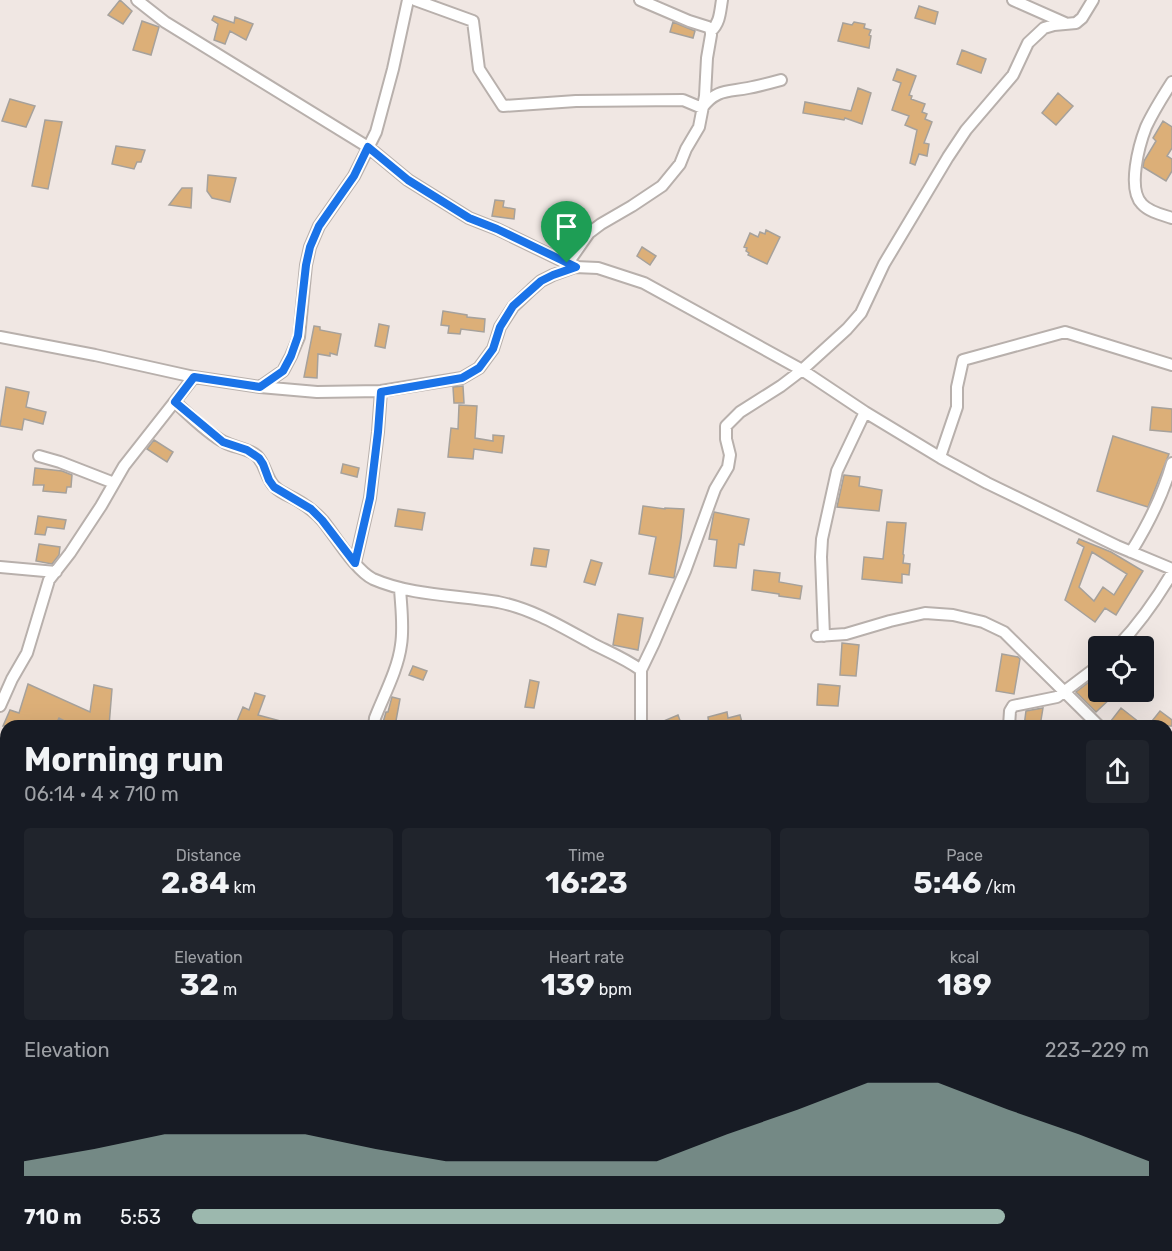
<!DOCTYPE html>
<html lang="en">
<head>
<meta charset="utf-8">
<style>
	body { margin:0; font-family:Rubik,sans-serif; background:#20242c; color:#f1f3f6; height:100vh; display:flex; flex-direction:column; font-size:22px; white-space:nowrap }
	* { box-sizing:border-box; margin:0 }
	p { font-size:20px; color:#9ea1a6 }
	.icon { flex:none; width:33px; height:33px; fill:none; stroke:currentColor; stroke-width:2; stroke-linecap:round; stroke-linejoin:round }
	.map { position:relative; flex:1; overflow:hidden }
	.sheet { position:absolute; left:0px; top:720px; width:1173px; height:531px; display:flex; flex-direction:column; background:#171b24; border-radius:18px 18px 0 0; box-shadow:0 6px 24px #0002 }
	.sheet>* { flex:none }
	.tools { position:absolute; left:1088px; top:636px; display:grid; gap:12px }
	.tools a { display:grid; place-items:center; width:66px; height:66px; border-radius:6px; background:#171b24; box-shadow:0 6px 24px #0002; font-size:30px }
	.pin { position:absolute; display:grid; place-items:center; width:51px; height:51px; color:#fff; margin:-62px -26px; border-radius:50% 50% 50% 0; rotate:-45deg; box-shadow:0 0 6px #0007 }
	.pin .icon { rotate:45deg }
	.round { display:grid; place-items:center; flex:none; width:63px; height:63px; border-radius:6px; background:#20242c }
	.summary { display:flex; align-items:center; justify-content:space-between; height:102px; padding:0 24px }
	h1 { font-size:33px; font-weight:700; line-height:45px }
	.metrics { display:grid; grid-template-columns:repeat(3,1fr); gap:9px; height:102px; padding:6px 24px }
	.metrics div { display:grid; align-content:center; border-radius:6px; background:#20242c; text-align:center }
	.metrics b { font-size:30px; font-weight:700 }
	.metrics small { font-size:16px; font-weight:400 }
	.metrics p { font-size:16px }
	.chart { height:168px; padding:12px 24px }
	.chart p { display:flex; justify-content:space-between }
	.chart svg { width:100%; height:108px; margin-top:6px; fill:#9cb8ae; opacity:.7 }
	ul { padding:0 24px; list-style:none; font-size:20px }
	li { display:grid; grid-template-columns:96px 72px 1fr; align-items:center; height:45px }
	li i { height:15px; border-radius:8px; background:#9cb8ae }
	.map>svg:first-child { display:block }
	.building { fill:#dcaf78; stroke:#a6a19b; stroke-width:1.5; fill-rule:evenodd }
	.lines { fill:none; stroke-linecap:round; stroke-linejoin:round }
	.street-casing { stroke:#b8b0ac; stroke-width:14 }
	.secondary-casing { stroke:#b8b0ac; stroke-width:18 }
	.street { stroke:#fff; stroke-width:10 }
	.secondary { stroke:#fff; stroke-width:15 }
	.route-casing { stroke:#fff; stroke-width:12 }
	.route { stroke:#1a73e8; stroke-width:8 }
</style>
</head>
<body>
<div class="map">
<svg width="1172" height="1251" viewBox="0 0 1172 1251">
	<rect width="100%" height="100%" fill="#f0e7e3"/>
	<path class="building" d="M 120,0 L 132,11 L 123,24 L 108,15 Z
		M 919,6 L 938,12 L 935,24 L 915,18 Z
		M 214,16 L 234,23 L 235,17 L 253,24 L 246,40 L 230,31 L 225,44 L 214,40 L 218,24 L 212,20 Z
		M 142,21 L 159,27 L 151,55 L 133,50 Z
		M 673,22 L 695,31 L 693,38 L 670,32 Z
		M 854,22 L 865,24 L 864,28 L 871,30 L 869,35 L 871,36 L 869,48 L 838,41 L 843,23 L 852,25 Z
		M 962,50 L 986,59 L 981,73 L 957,64 Z
		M 897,69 L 916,76 L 909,95 L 912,96 L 911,99 L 925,104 L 922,112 L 927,114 L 925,119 L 932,122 L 924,143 L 929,144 L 927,156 L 919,154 L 915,165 L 910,163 L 917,130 L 905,125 L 909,116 L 892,110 L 901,83 L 893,80 Z
		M 858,88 L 871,93 L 862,124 L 845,118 L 844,120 L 803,113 L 805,102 L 851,111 Z
		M 1058,93 L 1073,106 L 1056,125 L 1042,113 Z
		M 10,99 L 35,106 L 26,127 L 2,121 Z
		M 45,120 L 62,122 L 48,189 L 32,186 Z
		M 1163,121 L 1172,127 L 1172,148 L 1167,156 L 1172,159 L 1172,171 L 1166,181 L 1143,167 L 1144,161 L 1156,141 L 1153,138 Z
		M 116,146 L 145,150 L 141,162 L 137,162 L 134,169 L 112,164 Z
		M 208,175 L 236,178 L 230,202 L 212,198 L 207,191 Z
		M 182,188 L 192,188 L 191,208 L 169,205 Z
		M 495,200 L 504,201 L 503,207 L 515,209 L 514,219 L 492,216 Z
		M 766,230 L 780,237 L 767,264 L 748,255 L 749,253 L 746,251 L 747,248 L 744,247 L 750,233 L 758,237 L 760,232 L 765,234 Z
		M 642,247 L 656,256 L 650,265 L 637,256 Z
		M 443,311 L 467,315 L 467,317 L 485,319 L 484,332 L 461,329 L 460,334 L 448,333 L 449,326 L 441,325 Z
		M 379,324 L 389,326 L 385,348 L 375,346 Z
		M 314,326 L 320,327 L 320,330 L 341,334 L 337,355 L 330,353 L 330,356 L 318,354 L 317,378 L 304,377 Z
		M 463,386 L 464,403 L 454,403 L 453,387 Z
		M 6,387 L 29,392 L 26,407 L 46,412 L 43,424 L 24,419 L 22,430 L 0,426 Z
		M 459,405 L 477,406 L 475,438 L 493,441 L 493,435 L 504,436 L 502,453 L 474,449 L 473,459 L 448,457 L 451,428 L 458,429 Z
		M 1152,407 L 1172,409 L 1172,432 L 1150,430 Z
		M 1113,436 L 1169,454 L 1148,507 L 1097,491 Z
		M 154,440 L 173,452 L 167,462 L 147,449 Z
		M 343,464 L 359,468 L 357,477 L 341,473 Z
		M 35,468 L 62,471 L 72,475 L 71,487 L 67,487 L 66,493 L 43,491 L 44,485 L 33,485 Z
		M 844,475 L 860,477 L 859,486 L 882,490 L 879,511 L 837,507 Z
		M 643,506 L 665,509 L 665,508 L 684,509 L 681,538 L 674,578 L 649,574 L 656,537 L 639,534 Z
		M 398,509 L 425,513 L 422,530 L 395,526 Z
		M 714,512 L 749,519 L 744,545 L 739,544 L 736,568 L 714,566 L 717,540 L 709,539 Z
		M 38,516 L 66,520 L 64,529 L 47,527 L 45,535 L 35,534 Z
		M 887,522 L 906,523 L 903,554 L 904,555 L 903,563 L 910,564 L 909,575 L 902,574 L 902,583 L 862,579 L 864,557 L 883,559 Z
		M 1079,539 L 1111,552 L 1143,571 L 1116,615 L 1105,608 L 1095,622 L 1065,600 L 1084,547 L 1077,543 ZM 1092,552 L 1127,574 L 1114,595 L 1103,587 L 1094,601 L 1079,587 Z
		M 39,544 L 60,547 L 59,555 L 52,564 L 36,561 Z
		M 534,548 L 549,550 L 546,567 L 531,565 Z
		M 591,560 L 602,563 L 595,585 L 584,582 Z
		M 754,570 L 780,573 L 779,582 L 802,586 L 800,599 L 779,596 L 779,594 L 752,590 Z
		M 618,614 L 643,618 L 638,650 L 613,645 Z
		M 842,643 L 859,645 L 856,676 L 840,675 Z
		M 1002,654 L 1018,657 L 1020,659 L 1014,694 L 996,691 Z
		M 413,666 L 427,671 L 423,680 L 409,675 Z
		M 1098,675 L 1098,692 L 1108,692 L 1112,697 L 1096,712 L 1076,692 Z
		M 530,680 L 539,682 L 534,708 L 525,707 Z
		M 28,684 L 90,712 L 94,685 L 112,689 L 109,726 L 74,726 L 59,718 L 55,726 L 3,726 L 10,710 L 19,713 Z
		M 818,684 L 840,686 L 838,706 L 817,705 Z
		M 255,693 L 265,696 L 258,715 L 288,723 L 287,726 L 235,726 L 243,707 L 249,710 Z
		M 392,697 L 400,699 L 395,726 L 382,726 L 386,712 L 388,712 Z
		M 1043,708 L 1040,726 L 1024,726 L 1026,711 Z
		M 1121,708 L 1144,726 L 1107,726 Z
		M 1160,711 L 1172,720 L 1172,726 L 1148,726 Z
		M 727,712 L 728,718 L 740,715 L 743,726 L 709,726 L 708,717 Z
		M 678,715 L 682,726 L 652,726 Z"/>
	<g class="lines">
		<g class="street-casing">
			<path id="street" d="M 137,0 L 165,22 L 368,147 L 408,180 L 469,218 L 497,229 L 575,267
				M 415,0 L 473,21 L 479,69 L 503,106 L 576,101 L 683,100 L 702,108 C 716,89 728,92 748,88 C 759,86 770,83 781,80
				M 1013,0 L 1065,23
				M 711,31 C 720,23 720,12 722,0
				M 1172,82 C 1163,96 1153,112 1146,127 C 1139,145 1127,189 1142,204 C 1149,212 1163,215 1172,218
				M 568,263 L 589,233 L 601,224 L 632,206 L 662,186 L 680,164 L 686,149 L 699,127 L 705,96 L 707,58 L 711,35 L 711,31 L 708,27 L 689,21 L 640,0
				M 0,337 L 95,355 L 194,377 L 260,387 L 317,392 L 381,391 L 462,378 L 479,368 L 493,349 L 500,327 L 513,307 L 532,289 L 541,281 L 553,275 L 575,267 L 598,268 L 644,283 L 802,370 L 865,412 L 941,458 L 987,483 L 1117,546 L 1172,569
				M 260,387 L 283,371 L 291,356 L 299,337 L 306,265 L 310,247 L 319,226 L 354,176 L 376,132 L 393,69 L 408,0
				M 175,402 C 188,414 209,435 224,442 C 235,448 248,448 257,456 C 266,465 266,479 275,487 C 281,493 288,495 295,499 C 306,505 315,512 323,521 C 336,537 356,571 373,579 C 412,596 457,595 498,602 C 533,609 562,627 593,644 C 609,652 626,659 641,670 L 641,726
				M 39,456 L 60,462 L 114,483
				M 940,457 L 957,407 L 957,387 L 963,360 L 1065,332 L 1172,365
				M 1131,552 C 1149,523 1163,495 1172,463
				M 355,563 L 370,498 L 378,432 L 381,391
				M 0,567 L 56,572
				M 817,636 L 846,634 L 890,621 L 925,613 L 953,615 L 983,622 L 1004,632 L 1099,726
				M 824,636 L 821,557 L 822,539 L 837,471 L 865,412
				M 1118,646 C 1139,624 1156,600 1172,573
				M 641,670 L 654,643 L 685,571 L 715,489 L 728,467 L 730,455 L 726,439 L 726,426 L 740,412 L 781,386 L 802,370 L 847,329 L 861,313 L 884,264 L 948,157 L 966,130 L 1013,75 L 1028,43 L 1044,28 L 1054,25 L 1076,23 L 1082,18 L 1093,0
				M 0,706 L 12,679 L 27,653 L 49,580 L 70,553 L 101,506 L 124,466 L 194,377
				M 374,726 L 375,718 C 384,695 398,669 401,645 C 404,626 401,607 400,588
				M 1009,726 L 1010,711 L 1013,706 L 1057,697 L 1098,666
				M 0,764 L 6,767
				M 1167,800 L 1172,805
				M 1167,981 L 1172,980
				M 1167,1007 L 1172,1011
				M 1167,1082 L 1172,1068
				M 519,1245 L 528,1251
				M 741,1245 L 742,1251
				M 1122,1245 L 1129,1251
				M 273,1251 L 274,1245
				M 1152,1251 L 1152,1245"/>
		</g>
		<g class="secondary-casing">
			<path id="secondary" d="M 1167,818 L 1172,813
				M 682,1251 L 689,1245"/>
		</g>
		<use href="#street" class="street"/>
		<use href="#secondary" class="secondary"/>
	</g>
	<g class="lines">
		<g class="route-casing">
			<path id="route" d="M 368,147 L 408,180 L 469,218 L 497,229 L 576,267 L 553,275 L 541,281 L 513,306 L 500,327 L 493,349 L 479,368 L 462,378 L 381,392 L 378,432 L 370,498 L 355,563 L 322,520 L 311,509 L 274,487 L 269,480 L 263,464 L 259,458 L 247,450 L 223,442 L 175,402 L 194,377 L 260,387 L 283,371 L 291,356 L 298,336 L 306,265 L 310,247 L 319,226 L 354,176 Z"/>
		</g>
		<use href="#route" class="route"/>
	</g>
</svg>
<div class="tools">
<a><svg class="icon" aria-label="locate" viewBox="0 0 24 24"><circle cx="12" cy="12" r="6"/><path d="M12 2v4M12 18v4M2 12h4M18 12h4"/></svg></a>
</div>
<div class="pin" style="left:567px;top:263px;background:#1e9e55"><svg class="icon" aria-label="arrive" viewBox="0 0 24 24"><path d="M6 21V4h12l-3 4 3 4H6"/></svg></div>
<section class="sheet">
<div class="summary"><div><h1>Morning run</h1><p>06:14 · 4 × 710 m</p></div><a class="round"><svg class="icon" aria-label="share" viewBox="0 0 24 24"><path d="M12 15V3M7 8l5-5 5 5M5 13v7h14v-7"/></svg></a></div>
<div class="metrics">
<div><p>Distance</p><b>2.84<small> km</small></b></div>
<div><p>Time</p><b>16:23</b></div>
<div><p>Pace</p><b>5:46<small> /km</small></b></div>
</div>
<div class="metrics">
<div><p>Elevation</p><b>32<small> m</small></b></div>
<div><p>Heart rate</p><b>139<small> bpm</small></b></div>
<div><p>kcal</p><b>189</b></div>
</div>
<div class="chart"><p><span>Elevation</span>223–229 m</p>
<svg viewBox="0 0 160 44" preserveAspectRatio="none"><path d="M0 44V38L10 33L20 27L30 27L40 27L50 33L60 38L70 38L80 38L90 38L100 27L110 17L120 6L130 6L140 17L150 27L160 38V44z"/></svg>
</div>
<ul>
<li><b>710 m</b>5:53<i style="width:85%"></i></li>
</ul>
</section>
</div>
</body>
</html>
